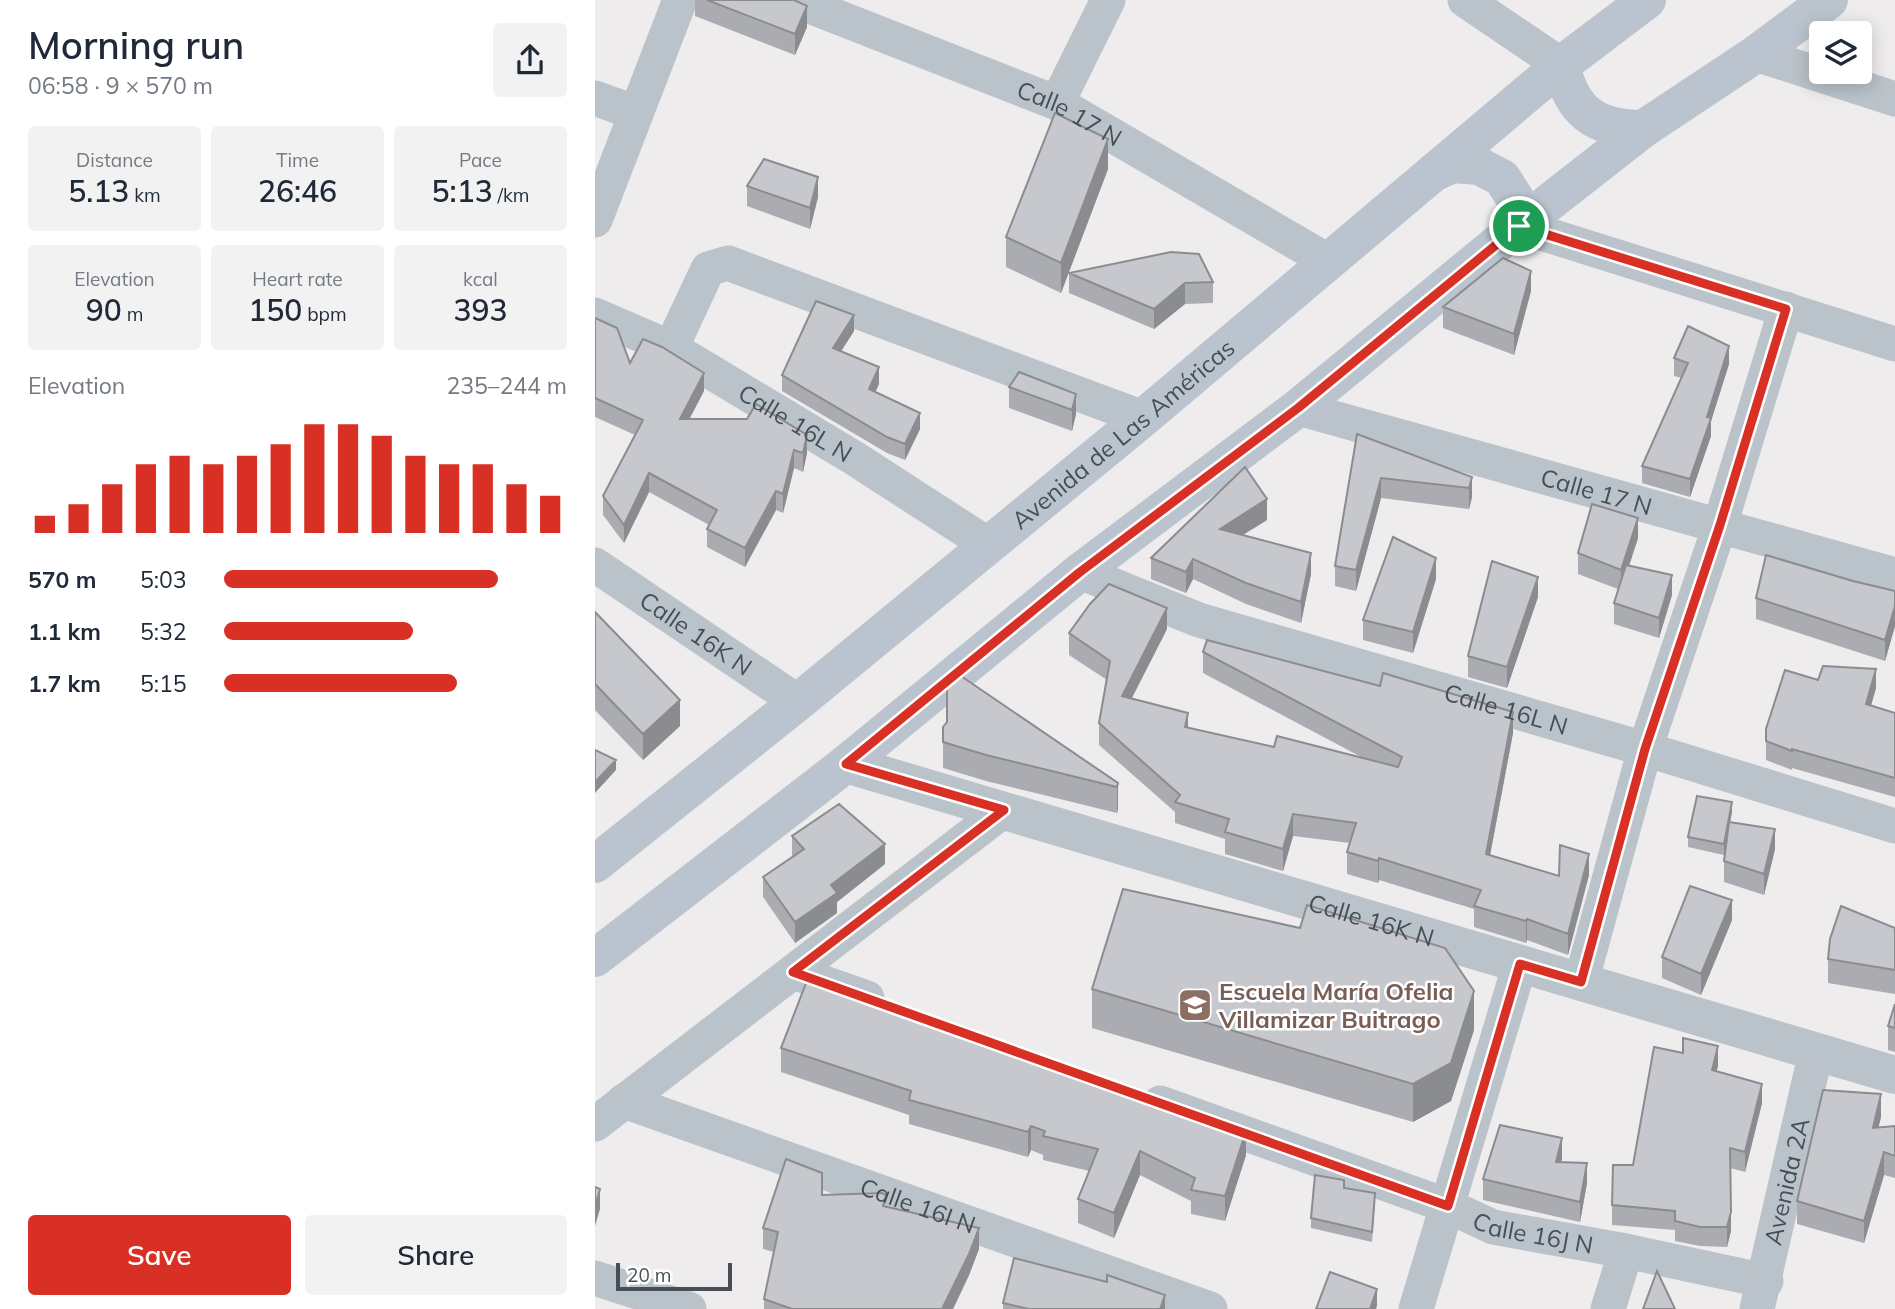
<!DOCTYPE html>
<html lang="en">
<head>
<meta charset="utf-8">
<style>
	body { margin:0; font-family:Mulish,sans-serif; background:#f2f2f3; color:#1f2937; height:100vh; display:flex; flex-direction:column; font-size:26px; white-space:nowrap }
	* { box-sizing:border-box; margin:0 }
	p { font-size:23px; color:#747a83 }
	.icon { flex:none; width:38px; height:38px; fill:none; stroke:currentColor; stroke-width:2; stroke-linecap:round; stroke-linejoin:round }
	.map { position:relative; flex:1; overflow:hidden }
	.details { display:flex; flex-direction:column; background:#fff; width:595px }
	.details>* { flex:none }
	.tools { position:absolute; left:1214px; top:21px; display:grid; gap:14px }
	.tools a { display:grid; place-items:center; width:63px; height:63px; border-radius:7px; background:#fff; box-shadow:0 4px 18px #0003; font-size:35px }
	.scale { position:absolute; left:21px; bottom:18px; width:116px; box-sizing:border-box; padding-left:7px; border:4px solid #464f57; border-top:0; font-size:19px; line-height:24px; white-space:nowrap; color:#464f57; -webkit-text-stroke:5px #fff; paint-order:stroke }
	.pin { position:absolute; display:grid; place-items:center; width:60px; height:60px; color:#fff; margin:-30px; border:4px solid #fff; border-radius:50%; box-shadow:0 2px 7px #0007 }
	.round { display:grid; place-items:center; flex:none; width:74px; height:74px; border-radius:7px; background:#f2f2f3 }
	.head { display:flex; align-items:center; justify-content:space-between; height:119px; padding:0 28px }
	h1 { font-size:38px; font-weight:600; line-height:52px }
	.stats { display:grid; grid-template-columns:repeat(3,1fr); gap:10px; height:119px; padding:7px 28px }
	.stats div { display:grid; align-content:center; border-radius:7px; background:#f2f2f3; text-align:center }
	.stats b { font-size:30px; font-weight:600 }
	.stats small { font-size:19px; font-weight:400 }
	.stats p { font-size:19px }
	.chart { height:196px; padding:14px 28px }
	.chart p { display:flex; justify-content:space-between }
	.chart svg { width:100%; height:126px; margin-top:7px; stroke:#d93025; stroke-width:6 }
	.action { display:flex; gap:14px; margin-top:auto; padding:14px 28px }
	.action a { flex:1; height:80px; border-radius:7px; background:#d93025; color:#fff; font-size:28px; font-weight:600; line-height:80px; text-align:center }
	.action a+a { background:#f2f2f3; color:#1f2937 }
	ul { padding:0 28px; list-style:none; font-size:23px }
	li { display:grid; grid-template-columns:112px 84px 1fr; align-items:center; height:52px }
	li i { height:18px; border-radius:9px; background:#d93025 }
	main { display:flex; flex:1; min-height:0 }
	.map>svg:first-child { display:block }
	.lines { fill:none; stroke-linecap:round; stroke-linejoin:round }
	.minor { stroke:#bbc3ca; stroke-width:35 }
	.tertiary { stroke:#bbc3ca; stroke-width:38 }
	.secondary { stroke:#bbc4ce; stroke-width:38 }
	.wall { fill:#abacb1 }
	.shaded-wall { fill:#8b8c90 }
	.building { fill:#c7c8ce; stroke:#8b8c90; stroke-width:2 }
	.route-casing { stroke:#fff; stroke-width:14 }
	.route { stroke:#d93025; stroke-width:9 }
	.labels { text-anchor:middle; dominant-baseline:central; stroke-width:5; stroke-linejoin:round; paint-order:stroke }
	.street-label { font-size:24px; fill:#464f57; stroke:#fff }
	.education-label { font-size:24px; font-weight:bold; fill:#785e54; stroke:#fff; text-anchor:start }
</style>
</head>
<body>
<main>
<section class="details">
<div class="head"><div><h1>Morning run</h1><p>06:58 · 9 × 570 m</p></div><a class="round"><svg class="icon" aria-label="share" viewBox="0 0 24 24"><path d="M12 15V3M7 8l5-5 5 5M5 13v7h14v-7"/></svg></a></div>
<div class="stats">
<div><p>Distance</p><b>5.13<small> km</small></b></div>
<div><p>Time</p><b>26:46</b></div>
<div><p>Pace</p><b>5:13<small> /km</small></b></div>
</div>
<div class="stats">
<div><p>Elevation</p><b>90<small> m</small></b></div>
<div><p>Heart rate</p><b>150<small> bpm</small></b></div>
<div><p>kcal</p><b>393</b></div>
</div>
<div class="chart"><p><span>Elevation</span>235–244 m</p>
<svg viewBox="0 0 160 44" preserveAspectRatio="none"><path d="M5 44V38M15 44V34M25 44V27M35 44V20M45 44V17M55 44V20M65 44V17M75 44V13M85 44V6M95 44V6M105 44V10M115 44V17M125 44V20M135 44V20M145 44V27M155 44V31"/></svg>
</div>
<ul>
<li><b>570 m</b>5:03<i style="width:80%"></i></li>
<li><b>1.1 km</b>5:32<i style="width:55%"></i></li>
<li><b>1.7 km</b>5:15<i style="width:68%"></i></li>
</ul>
<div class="action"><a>Save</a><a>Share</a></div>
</section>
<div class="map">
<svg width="1300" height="1309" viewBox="0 0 1300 1309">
	<rect width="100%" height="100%" fill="#eeecec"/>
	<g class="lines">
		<g class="minor">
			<path id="s1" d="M 199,0 L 462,103 L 733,261"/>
			<path d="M 870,0 L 966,65"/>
			<path d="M 1161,54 L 1300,99"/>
			<path d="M 0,98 L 41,113"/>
			<path d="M 462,103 L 513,0"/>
			<path d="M 0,220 L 85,0"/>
			<path d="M 924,226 L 1300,344"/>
			<path id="s2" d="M 0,315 L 76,348 L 259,458 L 392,544"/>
			<path d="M 76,348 L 113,269 L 133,263 L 548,418"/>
			<path id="s3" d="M 703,408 L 1300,575"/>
			<path id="s4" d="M 0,565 L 203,702"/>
			<path id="s5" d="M 485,572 L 604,620 L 1050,749 L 1300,826"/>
			<path d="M 198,972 L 272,998"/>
			<path d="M 986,982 L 1050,749 L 1125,525 L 1191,309"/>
			<path id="s6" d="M 29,1101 L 615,1309"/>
			<path id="s7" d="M 565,1103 L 853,1206 L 898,1227 L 1031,1251 L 1171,1281"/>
			<path d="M 0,1124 L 409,810"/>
			<path d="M 0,1278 L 94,1309"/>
			<path d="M 821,1309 L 925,964"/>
			<path d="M 1013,1309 L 1031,1251"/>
			<path id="s8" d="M 1162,1309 L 1221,1052"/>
		</g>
		<path class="tertiary" id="s9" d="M 251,764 L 1300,1075"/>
		<g class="secondary">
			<path d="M 966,65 C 977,112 1000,129 1048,129"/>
			<path d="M 838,173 L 858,164 L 884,166 L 907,178 L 921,200 L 924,226"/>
			<path id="s10" d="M 0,864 L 203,702 L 548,418 L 966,65 L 1052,0"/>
			<path d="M 0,958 L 251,764 L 485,572 L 703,408 L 924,226 L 1048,129 L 1161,54 L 1234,0"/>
		</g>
	</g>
	<path class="wall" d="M 100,0 L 199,0 L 212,27 L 200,55 L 100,16 Z
		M 513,169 L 466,293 L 411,267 L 411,237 Z
		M 152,186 L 223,197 L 215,229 L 152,206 Z
		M 474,273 L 618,282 L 618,303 L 590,304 L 559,329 L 474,293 Z
		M 936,291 L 919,355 L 848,328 L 848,307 Z
		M 0,318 L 35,363 L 109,391 L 94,419 L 212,453 L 208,472 L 199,468 L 188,513 L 181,510 L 150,567 L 112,547 L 112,529 L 114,525 L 54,492 L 29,543 L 8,515 L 8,496 L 40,435 L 0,417 Z
		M 259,331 L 246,351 L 284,384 L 280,392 L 325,429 L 310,460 L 292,453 L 187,391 L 187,375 Z
		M 1079,358 L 1134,364 L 1116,421 L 1116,436 L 1095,497 L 1047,483 L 1047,466 L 1087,378 L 1079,376 Z
		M 414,387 L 481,394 L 481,414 L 477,431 L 414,408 Z
		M 762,434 L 877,477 L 877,497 L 874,509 L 786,498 L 761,591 L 740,586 L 740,566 Z
		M 672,520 L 648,535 L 716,574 L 706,623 L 651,604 L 598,579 L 591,593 L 556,579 L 556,558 Z
		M 1043,538 L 1034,566 L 1077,595 L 1064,638 L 1019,624 L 1019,603 L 1023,589 L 983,574 L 983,553 Z
		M 841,579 L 818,653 L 768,640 L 768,620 Z
		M 1258,581 L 1300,591 L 1300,626 L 1290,661 L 1161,619 L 1161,598 Z
		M 943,597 L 912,688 L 873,677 L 873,656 Z
		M 0,612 L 85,726 L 48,760 L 0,710 Z
		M 572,629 L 537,698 L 593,728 L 679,747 L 768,758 L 608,673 L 608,652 L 918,733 L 895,856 L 964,876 L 994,875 L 973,955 L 932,940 L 931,943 L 879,927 L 879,909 L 784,880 L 783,883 L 752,874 L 752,852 L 755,843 L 698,836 L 688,871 L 630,854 L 630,839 L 580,823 L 580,812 L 504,745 L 504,723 L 512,680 L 474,655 L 474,633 Z
		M 1223,680 L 1281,688 L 1276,705 L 1300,713 L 1300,797 L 1197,768 L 1197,770 L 1171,760 L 1171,729 Z
		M 348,727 L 523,783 L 523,809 L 522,813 L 391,781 L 348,768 Z
		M 1137,812 L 1135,822 L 1180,849 L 1169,895 L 1129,882 L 1129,861 L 1131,843 L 1129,855 L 1093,847 L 1093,837 Z
		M 197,836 L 290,864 L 242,902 L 242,913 L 200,943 L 168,897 L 168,877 L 197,857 Z
		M 1137,920 L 1106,995 L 1067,978 L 1067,957 Z
		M 1300,928 L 1300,994 L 1233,983 L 1233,959 Z
		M 497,989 L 879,1030 L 856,1101 L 818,1122 L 497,1028 Z
		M 1300,1004 L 1300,1052 L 1293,1050 L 1293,1026 Z
		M 186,1048 L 549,1098 L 610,1119 L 651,1155 L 630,1221 L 596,1214 L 596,1201 L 545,1175 L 519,1238 L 483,1223 L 483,1199 L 494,1171 L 448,1160 L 448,1155 L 436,1150 L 433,1157 L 314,1124 L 314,1115 L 186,1072 Z
		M 1123,1066 L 1121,1071 L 1167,1103 L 1150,1172 L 1135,1168 L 1136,1231 L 1132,1247 L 1105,1246 L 1080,1241 L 1080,1230 L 1017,1225 L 1017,1205 L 1038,1165 Z
		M 1286,1117 L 1283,1127 L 1300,1126 L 1300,1178 L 1289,1175 L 1269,1243 L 1202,1224 L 1202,1201 Z
		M 967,1159 L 966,1162 L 992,1183 L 985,1222 L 888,1200 L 888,1179 Z
		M 227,1195 L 291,1206 L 384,1249 L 374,1275 L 358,1309 L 169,1309 L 169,1299 L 179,1252 L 168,1249 L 168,1228 Z
		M 780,1203 L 777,1242 L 716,1228 L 716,1218 Z
		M 408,1303 L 570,1309 L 408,1309 Z"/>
	<path class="shaded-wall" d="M 212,6 L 212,27 L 200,55 L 200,34 Z
		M 513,139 L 513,169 L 466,293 L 466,263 Z
		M 223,177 L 223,197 L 215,229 L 215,208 Z
		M 936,271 L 936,291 L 919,355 L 919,334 Z
		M 590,283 L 590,304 L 559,329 L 559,309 Z
		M 259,315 L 259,331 L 238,364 L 238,348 Z
		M 1134,346 L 1134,364 L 1116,421 L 1116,436 L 1095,497 L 1095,479 L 1112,417 Z
		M 284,367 L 284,384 L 274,406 L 274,389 Z
		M 109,373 L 109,391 L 85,437 L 85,419 Z
		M 481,394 L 481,414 L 477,431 L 477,410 Z
		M 325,413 L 325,429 L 310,460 L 310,444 Z
		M 212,435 L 212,453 L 208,472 L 208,453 Z
		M 199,450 L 199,468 L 188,513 L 188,494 Z
		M 54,473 L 54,492 L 29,543 L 29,525 Z
		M 877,477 L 877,497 L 874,509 L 874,488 Z
		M 786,478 L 786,498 L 761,591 L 761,570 Z
		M 181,491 L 181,510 L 150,567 L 150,548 Z
		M 672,499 L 672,520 L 625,549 L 625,529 Z
		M 1043,518 L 1043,538 L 1026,590 L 1026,570 Z
		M 716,553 L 716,574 L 706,623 L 706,602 Z
		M 841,558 L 841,579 L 818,653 L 818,632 Z
		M 598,559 L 598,579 L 591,593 L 591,572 Z
		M 1077,575 L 1077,595 L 1064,638 L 1064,618 Z
		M 943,577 L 943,597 L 912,688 L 912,667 Z
		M 1300,606 L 1300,626 L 1290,661 L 1290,640 Z
		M 572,608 L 572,629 L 527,717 L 527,696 Z
		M 1281,669 L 1281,688 L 1271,723 L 1271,704 Z
		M 85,700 L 85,726 L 48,760 L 48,734 Z
		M 918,712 L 918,733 L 891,876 L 891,854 Z
		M 593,713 L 593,734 L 590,727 Z
		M 21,760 L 21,770 L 0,793 L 0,782 Z
		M 523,783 L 523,809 L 522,813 L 522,787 Z
		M 1137,802 L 1137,812 L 1129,855 L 1129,844 Z
		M 698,814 L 698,836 L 688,871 L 688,849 Z
		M 1180,829 L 1180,849 L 1169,895 L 1169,874 Z
		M 290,844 L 290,864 L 242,902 L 242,913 L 200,943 L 200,922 L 236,885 Z
		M 994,854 L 994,875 L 973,955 L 973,934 Z
		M 784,858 L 784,880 L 783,883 L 783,861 Z
		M 1137,900 L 1137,920 L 1106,995 L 1106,974 Z
		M 932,919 L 932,940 L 931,943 L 931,921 Z
		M 879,991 L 879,1030 L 856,1101 L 818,1122 L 818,1084 Z
		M 1123,1046 L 1123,1066 L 1117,1090 L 1117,1070 Z
		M 1167,1084 L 1167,1103 L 1150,1172 L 1150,1152 Z
		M 1286,1094 L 1286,1117 L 1278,1150 L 1278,1128 Z
		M 436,1126 L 436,1150 L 433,1157 L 433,1132 Z
		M 651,1131 L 651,1155 L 630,1221 L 630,1196 Z
		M 967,1138 L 967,1159 L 961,1182 L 961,1162 Z
		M 545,1151 L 545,1175 L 519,1238 L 519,1213 Z
		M 1289,1152 L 1289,1175 L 1269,1243 L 1269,1221 Z
		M 992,1163 L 992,1183 L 985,1222 L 985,1202 Z
		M 5,1189 L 5,1209 L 0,1226 L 0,1206 Z
		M 1136,1212 L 1136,1231 L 1132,1247 L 1132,1227 Z
		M 384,1228 L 384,1249 L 374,1275 L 358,1309 L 347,1309 Z
		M 782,1289 L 782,1306 L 781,1309 L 775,1309 Z
		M 570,1295 L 570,1309 L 565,1309 Z"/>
	<path class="building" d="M 112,0 L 199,0 L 212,6 L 200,34 Z
		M 460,113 L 513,139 L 466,263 L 411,237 Z
		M 169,159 L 223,177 L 215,208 L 152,186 Z
		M 576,252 L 604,254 L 618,282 L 590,283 L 559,309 L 474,273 Z
		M 908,258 L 936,271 L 919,334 L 848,307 Z
		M 221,301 L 259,315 L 238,348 L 284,367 L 274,389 L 325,413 L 310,444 L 292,437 L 187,375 Z
		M 0,318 L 22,328 L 35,363 L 48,339 L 67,347 L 109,373 L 85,419 L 152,419 L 161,404 L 212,435 L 208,453 L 199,450 L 188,494 L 181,491 L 150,548 L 112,529 L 122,510 L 54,473 L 29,525 L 8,496 L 48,420 L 0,398 Z
		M 1093,326 L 1134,346 L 1112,417 L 1116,418 L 1095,479 L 1047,466 L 1093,363 L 1079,358 Z
		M 424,372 L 481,394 L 477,410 L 414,387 Z
		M 762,434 L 877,477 L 874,488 L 786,478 L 761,570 L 740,566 Z
		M 650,467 L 672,499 L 625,529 L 716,553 L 706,602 L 651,583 L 598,559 L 591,572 L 556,558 Z
		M 997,504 L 1043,518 L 1026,570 L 983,553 Z
		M 798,537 L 841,558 L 818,632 L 768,620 Z
		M 1171,555 L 1258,581 L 1300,591 L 1300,606 L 1290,640 L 1161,598 Z
		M 897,561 L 943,577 L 912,667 L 873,656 Z
		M 1031,565 L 1077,575 L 1064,618 L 1019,603 Z
		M 514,584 L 572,608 L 527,696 L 593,713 L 590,727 L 679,747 L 682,736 L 803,767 L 807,757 L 608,652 L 612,640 L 785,686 L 788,673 L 918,712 L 891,854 L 964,876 L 965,845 L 994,854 L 973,934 L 932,919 L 931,921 L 879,906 L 886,890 L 784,858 L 783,861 L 752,852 L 761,823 L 698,814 L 688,849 L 630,832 L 634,819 L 580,802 L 585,795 L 504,723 L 515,661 L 474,633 L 495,604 Z
		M 0,612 L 85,700 L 48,734 L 0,684 Z
		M 1228,666 L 1281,669 L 1271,704 L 1300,713 L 1300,778 L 1197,749 L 1197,751 L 1171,741 L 1171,729 L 1190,670 L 1223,680 Z
		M 363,674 L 523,783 L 522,787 L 391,755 L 348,742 L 348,727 L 352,722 L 352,684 Z
		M 0,750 L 21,760 L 0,782 Z
		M 1102,796 L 1137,802 L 1129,844 L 1093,837 Z
		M 244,804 L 290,844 L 236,885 L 242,893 L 200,922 L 168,877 L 209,849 L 197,836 Z
		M 1134,822 L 1180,829 L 1169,874 L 1129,861 Z
		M 1095,886 L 1137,900 L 1106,974 L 1067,957 Z
		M 528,889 L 705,928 L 712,905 L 850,948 L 879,991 L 856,1063 L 818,1084 L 497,989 Z
		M 1246,906 L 1300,928 L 1300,970 L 1233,959 L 1235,939 Z
		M 213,978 L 291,1002 L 549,1094 L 548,1097 L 566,1100 L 610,1116 L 610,1119 L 651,1131 L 630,1196 L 596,1190 L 600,1178 L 545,1151 L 519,1213 L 483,1199 L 503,1149 L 448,1136 L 450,1131 L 436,1126 L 433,1132 L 314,1100 L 316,1091 L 186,1048 Z
		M 1300,1004 L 1300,1028 L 1293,1026 Z
		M 1088,1038 L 1123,1046 L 1117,1070 L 1167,1084 L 1150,1152 L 1135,1148 L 1136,1212 L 1132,1227 L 1105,1227 L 1080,1221 L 1080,1211 L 1017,1205 L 1018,1165 L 1038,1165 L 1059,1047 L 1088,1053 Z
		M 1228,1090 L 1286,1094 L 1278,1128 L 1300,1126 L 1300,1156 L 1289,1152 L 1269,1221 L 1202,1201 Z
		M 905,1125 L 967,1138 L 961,1162 L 992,1163 L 985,1202 L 888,1179 Z
		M 191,1159 L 227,1173 L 227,1195 L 287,1193 L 291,1195 L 288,1206 L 384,1228 L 374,1254 L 347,1309 L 197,1309 L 169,1299 L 183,1232 L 168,1228 Z
		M 720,1175 L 749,1180 L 749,1188 L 780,1193 L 777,1232 L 716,1218 Z
		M 0,1187 L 5,1189 L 0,1206 Z
		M 419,1258 L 512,1282 L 512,1275 L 570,1295 L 565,1309 L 434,1309 L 408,1303 Z
		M 1062,1271 L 1080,1309 L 1048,1309 Z
		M 735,1272 L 782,1289 L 775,1309 L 721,1309 Z"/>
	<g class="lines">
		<g class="route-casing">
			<path id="route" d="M 924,226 L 1191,309 L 1125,525 L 1050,749 L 986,982 L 925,964 L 853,1206 L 198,972 L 409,810 L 251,764 L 485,572 L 703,408 Z"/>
		</g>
		<use href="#route" class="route"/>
	</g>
	<defs>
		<g id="school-square" transform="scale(1.75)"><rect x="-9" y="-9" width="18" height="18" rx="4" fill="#8d6e63" stroke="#fff"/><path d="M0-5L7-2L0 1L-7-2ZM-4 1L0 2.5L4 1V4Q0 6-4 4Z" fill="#fff"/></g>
	</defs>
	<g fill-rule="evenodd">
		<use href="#school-square" x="600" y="1005"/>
	</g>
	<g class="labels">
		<g class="street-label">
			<text stroke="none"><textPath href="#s1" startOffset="298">Calle 17 N</textPath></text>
			<text stroke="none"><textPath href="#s2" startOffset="228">Calle 16L N</textPath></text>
			<text stroke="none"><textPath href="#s10" startOffset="681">Avenida de Las Américas</textPath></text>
			<text stroke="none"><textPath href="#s3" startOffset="310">Calle 17 N</textPath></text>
			<text stroke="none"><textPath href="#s4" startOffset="122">Calle 16K N</textPath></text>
			<text stroke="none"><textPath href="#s5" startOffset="448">Calle 16L N</textPath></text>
			<text stroke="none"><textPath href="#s9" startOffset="548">Calle 16K N</textPath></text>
			<text stroke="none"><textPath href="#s8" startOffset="131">Avenida 2A</textPath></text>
			<text stroke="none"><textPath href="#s6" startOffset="312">Calle 16I N</textPath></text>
			<text stroke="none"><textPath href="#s7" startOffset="396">Calle 16J N</textPath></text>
		</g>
		<g class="education-label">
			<text x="624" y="991">Escuela María Ofelia<tspan x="624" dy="28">Villamizar Buitrago</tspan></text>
		</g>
	</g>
</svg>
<div class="tools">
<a><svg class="icon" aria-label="layers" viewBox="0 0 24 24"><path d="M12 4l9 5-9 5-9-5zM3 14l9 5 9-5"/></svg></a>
</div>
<div class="scale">20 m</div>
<div class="pin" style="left:924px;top:226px;background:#1e9e55"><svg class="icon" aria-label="arrive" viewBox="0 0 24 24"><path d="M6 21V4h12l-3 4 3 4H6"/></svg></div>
</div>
</main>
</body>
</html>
